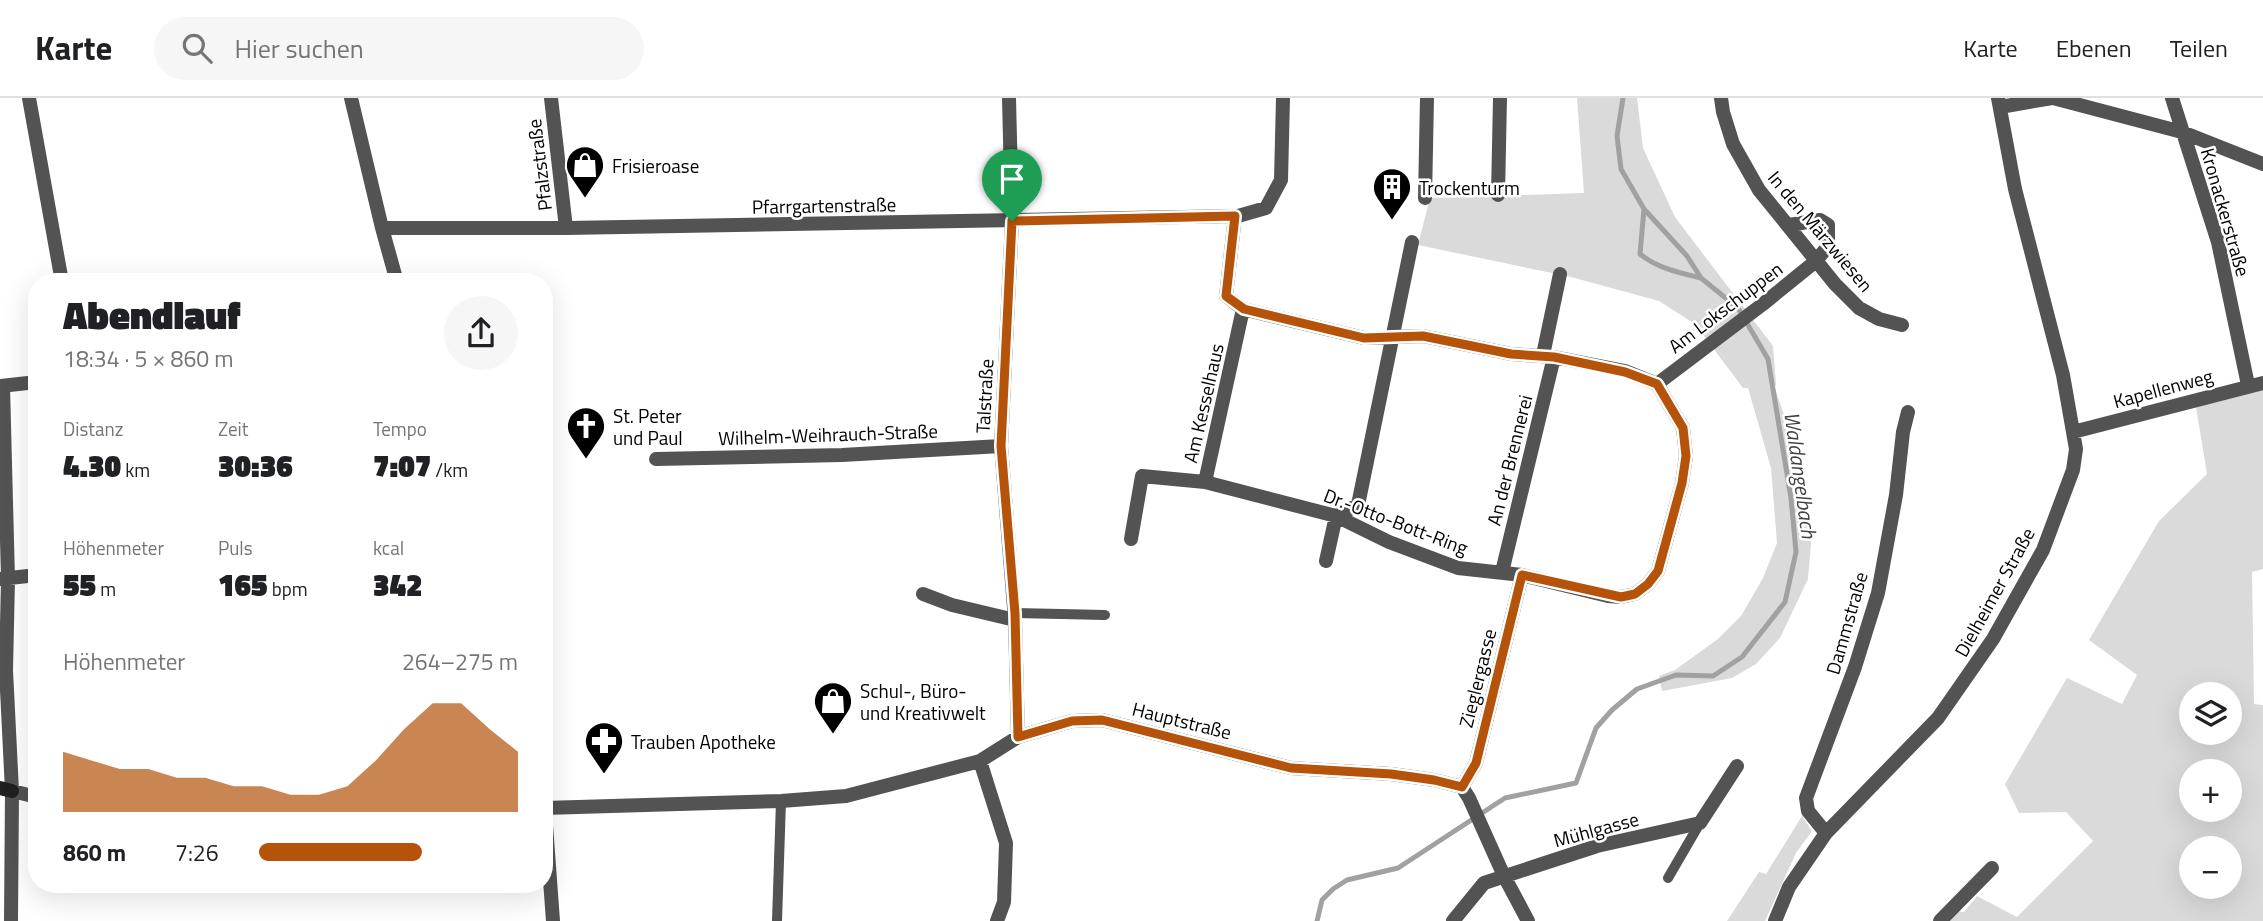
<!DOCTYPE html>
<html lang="de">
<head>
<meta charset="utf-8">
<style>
	body { margin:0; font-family:"Titillium Web",sans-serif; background:#f6f6f6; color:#202124; height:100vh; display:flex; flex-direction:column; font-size:26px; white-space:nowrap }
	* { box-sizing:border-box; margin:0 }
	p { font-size:23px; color:#757577 }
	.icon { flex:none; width:38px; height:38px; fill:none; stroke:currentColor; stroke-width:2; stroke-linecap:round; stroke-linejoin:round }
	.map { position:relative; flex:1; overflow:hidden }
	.side { position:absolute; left:28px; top:175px; width:525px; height:620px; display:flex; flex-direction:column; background:#fff; border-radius:28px; box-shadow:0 7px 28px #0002 }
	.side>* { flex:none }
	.buttons { position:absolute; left:2179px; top:584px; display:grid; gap:14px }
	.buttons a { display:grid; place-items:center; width:63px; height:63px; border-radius:50%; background:#fff; box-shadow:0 7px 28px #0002; font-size:35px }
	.pin { position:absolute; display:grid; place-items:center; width:60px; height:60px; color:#fff; margin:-72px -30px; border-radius:50% 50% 50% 0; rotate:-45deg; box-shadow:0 0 7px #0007 }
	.pin .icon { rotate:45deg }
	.round { display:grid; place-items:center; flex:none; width:74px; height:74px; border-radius:37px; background:#f6f6f6 }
	.head { display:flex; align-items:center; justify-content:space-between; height:119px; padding:0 35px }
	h1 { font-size:38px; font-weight:800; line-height:52px }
	.figures { display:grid; grid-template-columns:repeat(3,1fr); gap:10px; height:119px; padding:7px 35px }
	.figures div { display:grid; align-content:center }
	.figures b { font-size:30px; font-weight:800 }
	.figures small { font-size:19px; font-weight:400 }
	.figures p { font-size:19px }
	.chart { height:196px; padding:14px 35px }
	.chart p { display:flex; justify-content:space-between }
	.chart svg { width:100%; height:126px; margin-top:7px; fill:#b45309; opacity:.7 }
	ul { padding:0 35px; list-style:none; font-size:23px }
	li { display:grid; grid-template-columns:112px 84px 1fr; align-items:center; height:52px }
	li i { height:18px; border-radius:9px; background:#b45309 }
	header { display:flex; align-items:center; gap:42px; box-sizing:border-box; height:98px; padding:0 35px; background:#fff; border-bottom:2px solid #e0e0e0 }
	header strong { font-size:33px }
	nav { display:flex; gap:38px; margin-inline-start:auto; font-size:24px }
	.search { width:490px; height:63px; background:#f6f6f6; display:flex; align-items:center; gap:18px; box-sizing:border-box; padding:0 24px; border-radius:38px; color:#757577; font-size:26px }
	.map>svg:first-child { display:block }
	.green { fill:#dadada; fill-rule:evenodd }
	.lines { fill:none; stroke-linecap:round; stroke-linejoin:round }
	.stream { stroke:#a1a1a1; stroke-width:5 }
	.lane { stroke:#535353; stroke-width:10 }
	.street { stroke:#535353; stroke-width:14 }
	.secondary { stroke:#202020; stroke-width:14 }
	.route-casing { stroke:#fff; stroke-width:14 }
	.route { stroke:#b45309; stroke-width:9 }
	.labels { text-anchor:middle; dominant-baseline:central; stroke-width:5; stroke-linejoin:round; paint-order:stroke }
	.street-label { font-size:19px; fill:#000; stroke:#fff }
	.poi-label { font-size:19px; fill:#000; stroke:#fff; text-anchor:start }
	.water-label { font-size:21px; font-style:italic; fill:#424242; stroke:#fff }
</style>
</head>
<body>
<header>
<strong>Karte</strong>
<div class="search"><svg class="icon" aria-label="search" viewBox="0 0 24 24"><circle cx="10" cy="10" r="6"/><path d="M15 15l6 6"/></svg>Hier suchen</div>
<nav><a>Karte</a><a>Ebenen</a><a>Teilen</a></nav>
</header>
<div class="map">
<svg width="2263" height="823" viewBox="0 0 2263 823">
	<rect width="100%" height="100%" fill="#fff"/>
	<path class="green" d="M 1577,0 L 1637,0 L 1643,50 L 1675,119 L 1773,248 L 1776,287 L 1774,288 L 1790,334 L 1793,368 L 1808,415 L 1811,446 L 1808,481 L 1780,540 L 1756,566 L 1732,580 L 1662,593 L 1659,578 L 1675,572 L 1718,541 L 1741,518 L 1763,480 L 1777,445 L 1771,370 L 1748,290 L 1743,290 L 1695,226 L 1659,203 L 1571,179 L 1418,147 L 1430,100 L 1584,95 Z
		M 2263,291 L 2263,471 L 2252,474 L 2254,606 L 2263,607 L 2263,823 L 1949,823 L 1954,813 L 1964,814 L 1977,798 L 2017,819 L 2093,743 L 2066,714 L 2019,715 L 2005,686 L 2067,580 L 2122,606 L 2137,577 L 2089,542 L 2159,423 L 2207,376 L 2196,309 ZM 2191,597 L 2230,597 L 2230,635 L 2191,635 ZM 2191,674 L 2230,674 L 2230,712 L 2191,712 ZM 2191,751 L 2230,751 L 2230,789 L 2191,789 Z
		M 1802,718 L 1812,733 L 1796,755 L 1765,823 L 1727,823 L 1759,774 L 1766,776 Z"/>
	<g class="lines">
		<path class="stream" d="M 1644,111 L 1640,156 C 1657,170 1680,175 1701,180
			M 1317,823 L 1322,802 L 1333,791 L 1347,782 L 1398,770 L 1505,700 L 1576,685 L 1596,630 L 1612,612 L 1637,591 L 1676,577 L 1713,578 L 1742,559 L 1785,504 L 1796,454 L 1791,400 L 1768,261 L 1738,210 L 1701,180 L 1687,158 L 1644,111 L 1621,71 L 1617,38 L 1623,0"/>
		<path class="lane" d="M 1015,515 L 1105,517
			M 1668,780 L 1700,725
			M 777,823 L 781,703"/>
		<path class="street" d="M 29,0 L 62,184
			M 351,0 L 382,130 L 397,184
			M 551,0 L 566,130
			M 1009,0 L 1012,123 L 1001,348 L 1015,522 L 1018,639
			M 1721,0 L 1723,14 L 1733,46 L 1759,92 L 1835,186 L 1859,210 L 1879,221 L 1902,227
			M 2053,0 L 2182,34 L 2263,66
			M 2172,0 L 2218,144 L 2248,287
			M 2000,9 L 2052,0
			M 1498,97 L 1500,0
			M 1425,100 L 1427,0
			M 382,130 L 566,130 L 1238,118 L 1266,110 L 1281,82 L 1283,0
			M 1543,257 L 1560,176
			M 1657,286 L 1763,206 L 1816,163 L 1828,148 L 1828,127 L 1820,122 L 1789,127
			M 0,288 L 37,284
			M 3,288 L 8,481 L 6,572 L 12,693 L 11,823
			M 2073,334 L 2263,285
			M 656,361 L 842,357 L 1001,348
			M 1205,384 L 1243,211 L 1226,198 L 1235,118
			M 1131,441 L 1142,378 L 1205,384 L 1336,418 L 1389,444 L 1458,470 L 1522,477 L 1608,498 L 1621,499 L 1635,496 L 1648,486 L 1658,473 L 1682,385 L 1686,358 L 1683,330 L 1657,286 L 1625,273 L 1554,259 L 1511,256 L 1423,238 L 1364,240 L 1243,211
			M 1326,463 L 1336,418 L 1358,407 L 1412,144
			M 1502,474 L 1554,259
			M 0,481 L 37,477
			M 923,496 L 952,507 L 1015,522
			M 980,663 L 1006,745 L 1004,804 L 997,823
			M 1462,689 L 1476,665 L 1522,477
			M 12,693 L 37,699
			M 544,700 L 553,823
			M 544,710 L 781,703 L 846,698 L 980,663 L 1018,639 L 1072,623 L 1102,622 L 1291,670 L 1391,676 L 1434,682 L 1462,689 L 1469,700 L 1504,778 L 1528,823
			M 1826,735 L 1808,713 L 1806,700 L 1855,569 L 1878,495 L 1896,397 L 1903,334 L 1908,314
			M 1453,823 L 1484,785 L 1597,748 L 1700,725 L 1737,668
			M 1775,823 L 1789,789 L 1826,735 L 1938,620 L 1993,541 L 2043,452 L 2073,372 L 2076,351 L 2063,277 L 2015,91 L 1998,0
			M 1940,823 L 1992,770"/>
		<path class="secondary" d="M 0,690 L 12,693"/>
	</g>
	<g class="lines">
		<g class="route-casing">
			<path id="route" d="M 1235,118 L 1226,198 L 1244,211 L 1364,240 L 1423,238 L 1511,256 L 1554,259 L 1625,274 L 1657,286 L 1683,330 L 1686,358 L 1682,385 L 1658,473 L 1648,486 L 1635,496 L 1621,499 L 1522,477 L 1476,665 L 1462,689 L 1434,682 L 1391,676 L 1291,670 L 1102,622 L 1072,623 L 1018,639 L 1015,515 L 1001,348 L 1012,123 Z"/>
		</g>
		<use href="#route" class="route"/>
	</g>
	<defs>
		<g id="shop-pin" transform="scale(2.0125)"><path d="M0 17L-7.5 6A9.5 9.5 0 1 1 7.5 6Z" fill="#000" stroke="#fff"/><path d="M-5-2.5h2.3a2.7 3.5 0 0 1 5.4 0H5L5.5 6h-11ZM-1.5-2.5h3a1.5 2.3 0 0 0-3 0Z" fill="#fff"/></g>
		<g id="building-pin" transform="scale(2.0125)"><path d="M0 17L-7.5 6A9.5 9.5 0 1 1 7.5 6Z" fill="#000" stroke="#fff"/><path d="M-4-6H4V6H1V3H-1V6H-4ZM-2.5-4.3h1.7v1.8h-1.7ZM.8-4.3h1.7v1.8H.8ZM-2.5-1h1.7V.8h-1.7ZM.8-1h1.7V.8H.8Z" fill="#fff"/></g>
		<g id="church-pin" transform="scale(2.0125)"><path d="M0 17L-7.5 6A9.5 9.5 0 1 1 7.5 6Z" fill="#000" stroke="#fff"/><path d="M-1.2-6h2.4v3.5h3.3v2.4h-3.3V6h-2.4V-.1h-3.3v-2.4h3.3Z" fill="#fff"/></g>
		<g id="pharmacy-pin" transform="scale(2.0125)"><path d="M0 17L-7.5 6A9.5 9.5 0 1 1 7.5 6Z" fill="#000" stroke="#fff"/><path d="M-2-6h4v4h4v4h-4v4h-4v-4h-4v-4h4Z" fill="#fff"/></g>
	</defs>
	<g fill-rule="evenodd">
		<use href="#shop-pin" x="585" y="67"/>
		<use href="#building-pin" x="1392" y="89"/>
		<use href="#church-pin" x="586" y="328"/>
		<use href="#shop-pin" x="833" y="603"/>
		<use href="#pharmacy-pin" x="604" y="643"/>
	</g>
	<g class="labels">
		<g class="street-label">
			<text transform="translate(539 67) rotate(-97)">Pfalzstraße</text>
			<text transform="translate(824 107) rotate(-1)">Pfarrgartenstraße</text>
			<text transform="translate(2226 114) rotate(74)">Kronackerstraße</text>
			<text transform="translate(1821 133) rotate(50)">In den Märzwiesen</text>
			<text transform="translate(1725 209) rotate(-37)">Am Lokschuppen</text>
			<text transform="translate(2163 290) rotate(-15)">Kapellenweg</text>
			<text transform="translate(984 298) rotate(-87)">Talstraße</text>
			<text transform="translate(1203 305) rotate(-77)">Am Kesselhaus</text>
			<text transform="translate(828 336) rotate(-2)">Wilhelm-Weihrauch-Straße</text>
			<text transform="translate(1509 362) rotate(-76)">An der Brennerei</text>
			<text transform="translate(1396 423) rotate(21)">Dr.-Otto-Bott-Ring</text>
			<text transform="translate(1994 494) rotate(-61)">Dielheimer Straße</text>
			<text transform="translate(1846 525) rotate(-74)">Dammstraße</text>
			<text transform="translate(1477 580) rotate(-76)">Zieglergasse</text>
			<text transform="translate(1182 622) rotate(14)">Hauptstraße</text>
			<text transform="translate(1596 731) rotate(-15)">Mühlgasse</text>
		</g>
		<g class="poi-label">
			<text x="612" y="67">Frisieroase</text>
			<text x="1419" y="89">Trockenturm</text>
			<text x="613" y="317">St. Peter<tspan x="613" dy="22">und Paul</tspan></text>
			<text x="860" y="592">Schul-, Büro-<tspan x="860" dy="22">und Kreativwelt</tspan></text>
			<text x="631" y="643">Trauben Apotheke</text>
		</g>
		<g class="water-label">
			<text transform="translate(1801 377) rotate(82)">Waldangelbach</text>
		</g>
	</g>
</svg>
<div class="buttons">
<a><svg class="icon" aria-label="layers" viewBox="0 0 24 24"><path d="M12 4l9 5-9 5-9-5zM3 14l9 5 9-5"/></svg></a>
<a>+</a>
<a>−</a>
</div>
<div class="pin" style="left:1012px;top:123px;background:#1e9e55"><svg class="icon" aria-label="arrive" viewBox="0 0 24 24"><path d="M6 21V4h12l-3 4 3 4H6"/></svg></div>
<section class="side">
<div class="head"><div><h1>Abendlauf</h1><p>18:34 · 5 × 860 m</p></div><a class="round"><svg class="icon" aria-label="share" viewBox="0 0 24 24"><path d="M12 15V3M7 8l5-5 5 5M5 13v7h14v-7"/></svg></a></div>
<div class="figures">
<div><p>Distanz</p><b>4.30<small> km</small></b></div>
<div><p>Zeit</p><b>30:36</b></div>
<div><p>Tempo</p><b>7:07<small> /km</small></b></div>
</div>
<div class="figures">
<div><p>Höhenmeter</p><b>55<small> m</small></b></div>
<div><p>Puls</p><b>165<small> bpm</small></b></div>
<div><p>kcal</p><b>342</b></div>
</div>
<div class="chart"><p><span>Höhenmeter</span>264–275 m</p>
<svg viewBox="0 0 160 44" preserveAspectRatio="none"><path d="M0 44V23L10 26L20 29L30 29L40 32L50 32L60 35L70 35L80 38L90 38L100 35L110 26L120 15L130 6L140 6L150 15L160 23V44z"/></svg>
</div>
<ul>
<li><b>860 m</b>7:26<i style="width:63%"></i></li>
</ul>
</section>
</div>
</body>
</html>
